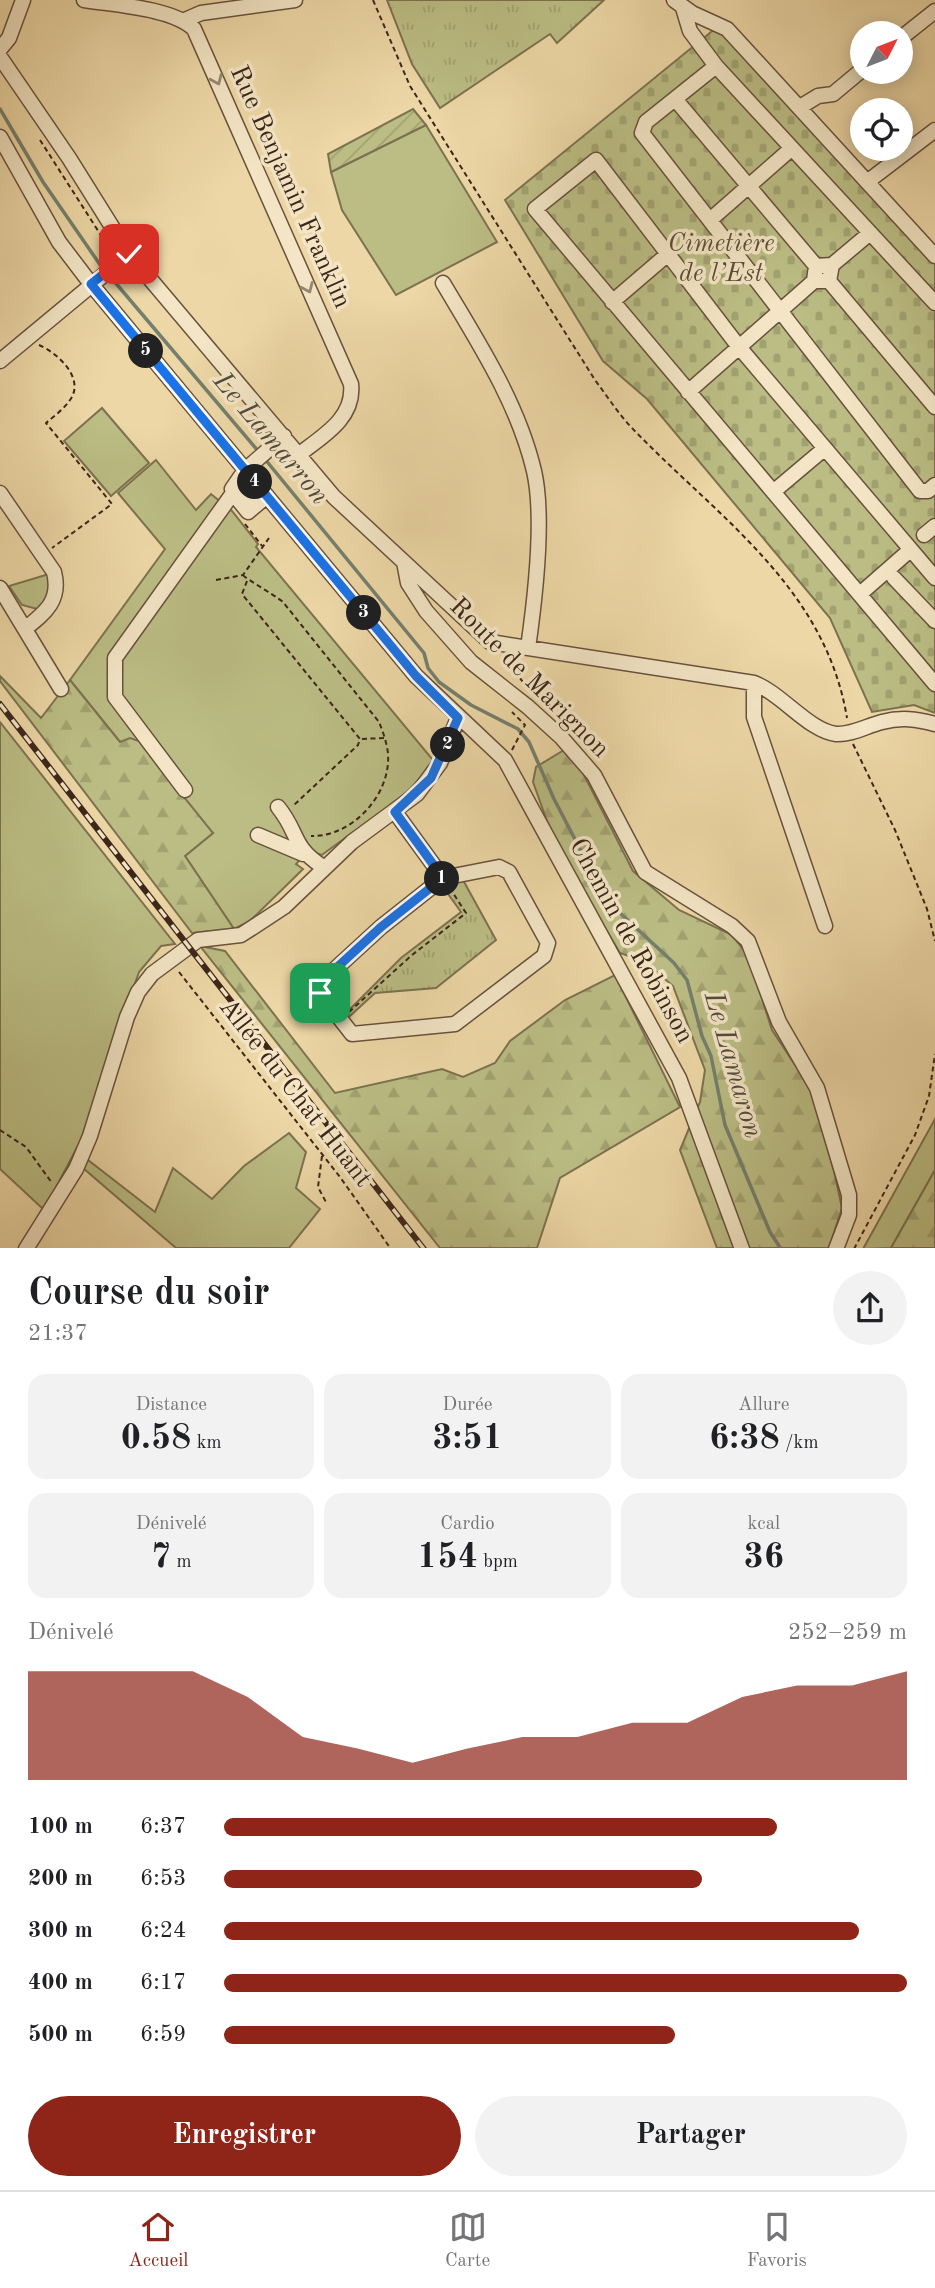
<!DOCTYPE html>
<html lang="fr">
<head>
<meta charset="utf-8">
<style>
	body { margin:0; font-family:"Old Standard TT",serif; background:#f2f2f2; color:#202124; height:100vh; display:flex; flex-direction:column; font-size:26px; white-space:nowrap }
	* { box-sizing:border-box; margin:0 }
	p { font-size:23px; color:#757577 }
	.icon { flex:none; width:38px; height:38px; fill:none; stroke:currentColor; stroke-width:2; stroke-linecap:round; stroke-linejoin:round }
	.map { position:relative; height:1248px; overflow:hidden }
	.side { display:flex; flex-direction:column; background:#fff; flex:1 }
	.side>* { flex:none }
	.needle { width:46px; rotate:48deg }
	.fabs { position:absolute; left:850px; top:21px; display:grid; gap:14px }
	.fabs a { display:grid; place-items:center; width:63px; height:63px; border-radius:50%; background:#fff; box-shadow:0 4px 18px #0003; font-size:35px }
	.pin { position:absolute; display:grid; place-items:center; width:60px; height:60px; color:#fff; margin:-30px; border-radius:14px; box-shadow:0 4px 10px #0006 }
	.km { position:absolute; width:35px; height:35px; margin:-18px; border-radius:50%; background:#222; color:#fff; font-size:19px; line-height:35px; text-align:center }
	.round { display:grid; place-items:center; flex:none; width:74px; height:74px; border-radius:37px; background:#f2f2f2 }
	.head { display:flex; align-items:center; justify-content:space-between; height:119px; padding:0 28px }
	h1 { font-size:38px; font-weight:700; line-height:52px }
	.stats { display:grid; grid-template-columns:repeat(3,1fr); gap:10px; height:119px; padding:7px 28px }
	.stats div { display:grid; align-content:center; border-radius:18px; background:#f2f2f2; text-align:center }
	.stats b { font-size:35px; font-weight:700 }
	.stats small { font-size:19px; font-weight:400 }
	.stats p { font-size:19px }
	.chart { height:196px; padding:14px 28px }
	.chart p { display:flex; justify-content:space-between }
	.chart svg { width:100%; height:126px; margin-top:7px; fill:#8f2418; opacity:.7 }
	.action { display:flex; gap:14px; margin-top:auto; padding:14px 28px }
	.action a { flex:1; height:80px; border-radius:42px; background:#8f2418; color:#fff; font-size:28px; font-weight:700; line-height:80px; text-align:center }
	.action a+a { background:#f2f2f2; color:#202124 }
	ul { padding:0 28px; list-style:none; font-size:23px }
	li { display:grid; grid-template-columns:112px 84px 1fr; align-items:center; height:52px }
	li i { height:18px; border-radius:9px; background:#8f2418 }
	.tab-bar { display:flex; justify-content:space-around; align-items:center; height:98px; border-top:2px solid #e0e0e0; background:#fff; font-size:19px; color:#757577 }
	.tab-bar a { display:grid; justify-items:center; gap:4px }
	.tab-bar .active { color:#8f2418 }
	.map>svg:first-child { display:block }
	.grass { fill:#bbbd84; stroke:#7c724f; stroke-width:2 }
	.forest { fill:url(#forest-firs); stroke:#7c724f; stroke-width:2 }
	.cemetery { fill:url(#cemetery-stones); stroke:#7c724f; stroke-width:2 }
	.park { fill:url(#park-tufts); stroke:#7c724f; stroke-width:2 }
	.garden { fill:url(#garden-furrows); stroke:#7c724f; stroke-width:2 }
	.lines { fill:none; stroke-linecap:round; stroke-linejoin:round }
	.stream { stroke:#747f6d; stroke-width:3.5 }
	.minor-casing { stroke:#68523d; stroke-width:17 }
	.path { stroke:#3c261a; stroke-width:2; stroke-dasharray:5 3.5; stroke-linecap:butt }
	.minor { stroke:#f3e5c5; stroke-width:14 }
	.rail-casing { stroke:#3c261a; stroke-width:6 }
	.rail { stroke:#f3e5c5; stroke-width:3.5; stroke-dasharray:10; stroke-linecap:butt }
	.oneway { stroke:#988670 }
	.route-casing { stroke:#fff; stroke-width:14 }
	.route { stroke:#1a73e8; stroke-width:9 }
	.labels { text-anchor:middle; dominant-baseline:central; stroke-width:7; stroke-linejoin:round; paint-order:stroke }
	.street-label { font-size:26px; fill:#3c261a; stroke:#f3e5c5 }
	.park-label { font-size:26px; font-style:italic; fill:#5c4c34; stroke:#f3e5c5 }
	.water-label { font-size:28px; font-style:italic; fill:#534b3d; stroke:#f3e5c5 }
</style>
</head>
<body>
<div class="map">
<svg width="935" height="1249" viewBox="0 0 935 1249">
	<defs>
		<pattern id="forest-firs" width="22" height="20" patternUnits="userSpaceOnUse" patternTransform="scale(1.75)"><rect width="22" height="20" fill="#bbbd84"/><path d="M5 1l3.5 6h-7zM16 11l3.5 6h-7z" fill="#a2a271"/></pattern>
		<pattern id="cemetery-stones" width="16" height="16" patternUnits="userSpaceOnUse" patternTransform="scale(1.75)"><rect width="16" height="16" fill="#bbbd84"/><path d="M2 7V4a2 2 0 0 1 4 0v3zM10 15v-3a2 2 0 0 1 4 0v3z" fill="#a2a271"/></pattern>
		<pattern id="park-tufts" width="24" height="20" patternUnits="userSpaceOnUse" patternTransform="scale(1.75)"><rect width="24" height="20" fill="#bbbd84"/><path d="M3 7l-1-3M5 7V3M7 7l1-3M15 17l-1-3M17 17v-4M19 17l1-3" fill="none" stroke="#a2a271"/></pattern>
		<pattern id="garden-furrows" width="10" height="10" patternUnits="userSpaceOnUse" patternTransform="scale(1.75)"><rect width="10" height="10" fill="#bbbd84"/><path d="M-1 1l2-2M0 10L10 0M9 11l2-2" fill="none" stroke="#a2a271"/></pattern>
	</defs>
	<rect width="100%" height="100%" fill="#edd7a6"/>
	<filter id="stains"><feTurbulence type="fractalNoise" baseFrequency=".00286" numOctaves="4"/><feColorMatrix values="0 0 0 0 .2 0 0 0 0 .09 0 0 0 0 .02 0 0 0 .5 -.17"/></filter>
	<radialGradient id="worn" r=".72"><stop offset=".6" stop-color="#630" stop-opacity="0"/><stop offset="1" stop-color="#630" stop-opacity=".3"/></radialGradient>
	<path class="grass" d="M 426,125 L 497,242 L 396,295 L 342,210 L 331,172 Z
		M 102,408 L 149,463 L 111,496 L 64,441 Z
		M 156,460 L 196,510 L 211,494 L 232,511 L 258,544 L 256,547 L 433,760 C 408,802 360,825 322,855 L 308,851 L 296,864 L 303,869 L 250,921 L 234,929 L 185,856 L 213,833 L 120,742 L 70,680 L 165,549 L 118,493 Z
		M 49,574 C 55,588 48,600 37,609 L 22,605 L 9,586 Z
		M 0,722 L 175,944 L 161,946 L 139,972 L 81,1140 L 44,1210 L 0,1169 Z
		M 935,1119 L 935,1170 L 891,1248 L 863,1249 Z
		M 289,1133 L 306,1152 L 296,1188 L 320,1209 L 289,1248 L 176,1248 L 83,1168 L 88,1160 L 155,1212 L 173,1168 L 212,1199 L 244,1166 Z"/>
	<path class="forest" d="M 0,676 L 41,718 L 70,680 L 120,742 L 130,738 L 139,741 L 213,833 L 185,856 L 234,929 L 192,933 L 0,681 Z
		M 564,750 L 582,771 L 633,871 L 679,910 L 732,935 L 748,956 L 772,1030 L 811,1089 L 834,1171 L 842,1208 L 829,1248 L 717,1248 L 680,1150 L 700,1102 L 705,1070 L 673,986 L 645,962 L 620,953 L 556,846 L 533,782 L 536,767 Z
		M 200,946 L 225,951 L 335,1093 L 442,1069 L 463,1077 L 495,1063 L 510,1041 L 565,1000 L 615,975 L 680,1107 L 560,1178 L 537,1248 L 440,1248 Z
		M 935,1170 L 935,1248 L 891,1248 Z"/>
	<path class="cemetery" d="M 717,27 L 935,263 L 935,713 L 914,705 L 872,712 L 830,618 L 647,399 L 603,361 L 505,200 Z"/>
	<path class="park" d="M 387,0 L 604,0 L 557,43 L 550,34 L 440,108 L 412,64 Z
		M 463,880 L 496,940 L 436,988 L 375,993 L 350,1016 L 347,1012 L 401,958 L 461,912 L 443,887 Z"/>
	<path class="garden" d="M 413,109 L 426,125 L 331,172 L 328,154 Z"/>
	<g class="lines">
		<path class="stream" d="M 0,109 L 43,182 L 103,269
			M 108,274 L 259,452
			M 264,458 L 424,653 L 428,668 L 439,682 L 471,705 L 518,729 L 529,742 L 554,799 L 602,891 L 621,914 L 674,963 L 687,980 L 702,1036 L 711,1056 L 725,1125 L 770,1232 L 781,1249"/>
		<g class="minor-casing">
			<path id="minor" d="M 84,0 C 114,5 173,8 194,29 L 351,384 C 355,418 323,436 298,455
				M 674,0 L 692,13 L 727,29 L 935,256
				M 683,8 L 690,31 L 716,66 L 935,303
				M 185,20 L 201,13 L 295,0
				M 901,38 L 935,11
				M 0,49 L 9,38 L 23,0
				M 0,57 L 69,158 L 129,254 L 334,497 L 490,642 L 754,683 C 781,693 809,731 836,734 C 852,735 866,726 882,722 C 901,717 917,719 935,724
				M 716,66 L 646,122 L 642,133 L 920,491 L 928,491 L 935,485
				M 675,99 L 816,266 L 814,281 L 829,281 L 832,265 L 816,266
				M 800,107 L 818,96 L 833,94 L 863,69
				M 0,137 L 59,242 L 91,284 L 416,676 L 505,760 L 679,1078 L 742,1249
				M 867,182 L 935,130
				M 710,220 L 792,148
				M 832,265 L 870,233
				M 829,281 L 935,407
				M 443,283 C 478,342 518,403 534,471 C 545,519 535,599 528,648
				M 612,302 L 668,254
				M 0,361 L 129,254
				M 688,392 L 814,281
				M 259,486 L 240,502 L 232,489 L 245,470 L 284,436
				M 773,492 L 824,449
				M 0,493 L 54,572 C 61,600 46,612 26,628
				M 240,502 L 248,512 L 267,496
				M 924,535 L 935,526
				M 404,562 L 408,583 L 426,611 L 471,662 L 528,707 L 561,737 L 594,775 L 645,872 L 732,926 L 748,941 L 779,1022 L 817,1088 L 849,1195 L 849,1215 L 836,1249
				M 894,578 L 935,621
				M 935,578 L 739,347 L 596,160 L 535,209 L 935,684
				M 0,588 L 61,689
				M 860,594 L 909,551
				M 754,683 L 754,717 L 825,926
				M 185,790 L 115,697 L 115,658 L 233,493
				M 278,807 C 300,834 290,845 323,867
				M 395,812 L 443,878 L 381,927 L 321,982 L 320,993 L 352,1034 L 455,1024 L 544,956 L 548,943 L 509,872 L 499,867 L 443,878
				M 258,835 L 303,854
				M 26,1249 L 76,1169 L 90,1136 L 127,1017 L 138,992 L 152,974 L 198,940 L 241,935 L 284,907 L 352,842 L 417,794 L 440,763 L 458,718"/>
		</g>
		<path class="path" d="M 373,0 L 410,86 L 595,380 C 607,396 618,413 631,427 C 717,517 825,586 847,718
			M 40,140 L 111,251
			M 39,345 C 56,352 86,378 70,400 C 64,409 54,416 46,423 L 112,504 L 52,548
			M 245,524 L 262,546
			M 243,575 C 246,579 273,594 283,602 L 379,722 C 383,732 387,743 388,754 C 391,795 352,837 311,836
			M 216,580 L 243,575 L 269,538
			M 247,581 L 242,594 L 360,739 L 358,745 L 294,805
			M 505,658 L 531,693
			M 362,739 L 384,738
			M 853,744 L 895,830 L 927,909 L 935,941
			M 512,750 L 525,725 L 512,712
			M 179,972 L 340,1177 L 391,1249
			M 349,1012 L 412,955 L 466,913 L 451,890
			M 0,1130 L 26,1147 L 52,1183
			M 322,1156 L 318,1187 L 327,1204
			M 854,1249 L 915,1135 L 929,1096 L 935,1054"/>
		<use href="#minor" class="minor"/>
		<g class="rail-casing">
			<path id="rail" d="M 0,704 L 424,1249"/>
		</g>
		<use href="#rail" class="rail"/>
	</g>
	<defs><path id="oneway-chevron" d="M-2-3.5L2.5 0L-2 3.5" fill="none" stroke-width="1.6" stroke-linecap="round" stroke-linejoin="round" transform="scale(1.75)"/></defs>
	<g class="oneway">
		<use href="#oneway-chevron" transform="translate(217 80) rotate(66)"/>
		<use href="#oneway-chevron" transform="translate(308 288) rotate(66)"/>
	</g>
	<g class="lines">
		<g class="route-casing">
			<path id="route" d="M 129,254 L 91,284 L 416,676 L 458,718 L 431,778 L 395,812 L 443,878 L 381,927 L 321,982 L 320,993"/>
		</g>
		<use href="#route" class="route"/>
	</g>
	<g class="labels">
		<g class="street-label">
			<text transform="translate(290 187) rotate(66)">Rue Benjamin Franklin</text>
			<text transform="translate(529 678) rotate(45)">Route de Marignon</text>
			<text transform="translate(631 941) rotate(61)">Chemin de Robinson</text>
			<text transform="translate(295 1093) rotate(52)">Allée du Chat Huant</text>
		</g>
		<g class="park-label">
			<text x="721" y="244">Cimetière<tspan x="721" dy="30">de l’Est</tspan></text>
		</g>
		<g class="water-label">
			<text transform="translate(270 439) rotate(50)">Le Lamarron</text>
			<text transform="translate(732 1065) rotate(74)">Le Lamaron</text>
		</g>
	</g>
	<rect width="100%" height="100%" filter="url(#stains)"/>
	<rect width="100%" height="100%" fill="url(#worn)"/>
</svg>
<div class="fabs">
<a><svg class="needle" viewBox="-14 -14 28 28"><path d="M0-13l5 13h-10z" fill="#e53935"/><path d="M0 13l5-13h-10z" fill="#757577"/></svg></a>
<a><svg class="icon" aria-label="locate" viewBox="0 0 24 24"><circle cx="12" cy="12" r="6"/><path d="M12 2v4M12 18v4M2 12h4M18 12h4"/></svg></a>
</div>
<div class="pin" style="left:320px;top:993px;background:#1e9e55"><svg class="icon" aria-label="arrive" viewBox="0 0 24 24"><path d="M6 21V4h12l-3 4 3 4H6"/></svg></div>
<div class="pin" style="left:129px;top:254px;background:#d93025"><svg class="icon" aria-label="check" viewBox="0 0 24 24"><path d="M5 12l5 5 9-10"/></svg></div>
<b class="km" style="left:442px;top:879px">1</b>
<b class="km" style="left:448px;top:745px">2</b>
<b class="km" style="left:364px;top:613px">3</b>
<b class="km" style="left:255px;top:482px">4</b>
<b class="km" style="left:146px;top:351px">5</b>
</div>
<section class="side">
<div class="head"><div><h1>Course du soir</h1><p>21:37</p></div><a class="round"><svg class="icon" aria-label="share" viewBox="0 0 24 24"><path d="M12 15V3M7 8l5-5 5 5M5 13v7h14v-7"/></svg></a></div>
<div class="stats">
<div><p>Distance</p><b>0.58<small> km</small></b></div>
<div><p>Durée</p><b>3:51</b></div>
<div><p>Allure</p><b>6:38<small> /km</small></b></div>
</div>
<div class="stats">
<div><p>Dénivelé</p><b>7<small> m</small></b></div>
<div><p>Cardio</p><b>154<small> bpm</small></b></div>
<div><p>kcal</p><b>36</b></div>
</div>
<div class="chart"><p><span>Dénivelé</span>252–259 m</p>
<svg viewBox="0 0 160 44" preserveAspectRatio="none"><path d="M0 44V6L10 6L20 6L30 6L40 15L50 29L60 33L70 38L80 33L90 29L100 29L110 24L120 24L130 15L140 11L150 11L160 6V44z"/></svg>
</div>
<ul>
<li><b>100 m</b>6:37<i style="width:81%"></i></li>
<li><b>200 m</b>6:53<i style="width:70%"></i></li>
<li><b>300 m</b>6:24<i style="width:93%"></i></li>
<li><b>400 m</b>6:17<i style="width:100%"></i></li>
<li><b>500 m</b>6:59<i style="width:66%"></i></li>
</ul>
<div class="action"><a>Enregistrer</a><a>Partager</a></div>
</section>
<nav class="tab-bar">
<a class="active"><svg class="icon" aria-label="home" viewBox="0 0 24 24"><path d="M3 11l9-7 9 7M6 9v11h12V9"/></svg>Accueil</a>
<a><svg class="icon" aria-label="map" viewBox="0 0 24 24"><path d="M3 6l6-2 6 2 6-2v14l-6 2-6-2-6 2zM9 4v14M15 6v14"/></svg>Carte</a>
<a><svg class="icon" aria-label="saved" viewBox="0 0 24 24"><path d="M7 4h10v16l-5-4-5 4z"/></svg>Favoris</a>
</nav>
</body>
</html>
